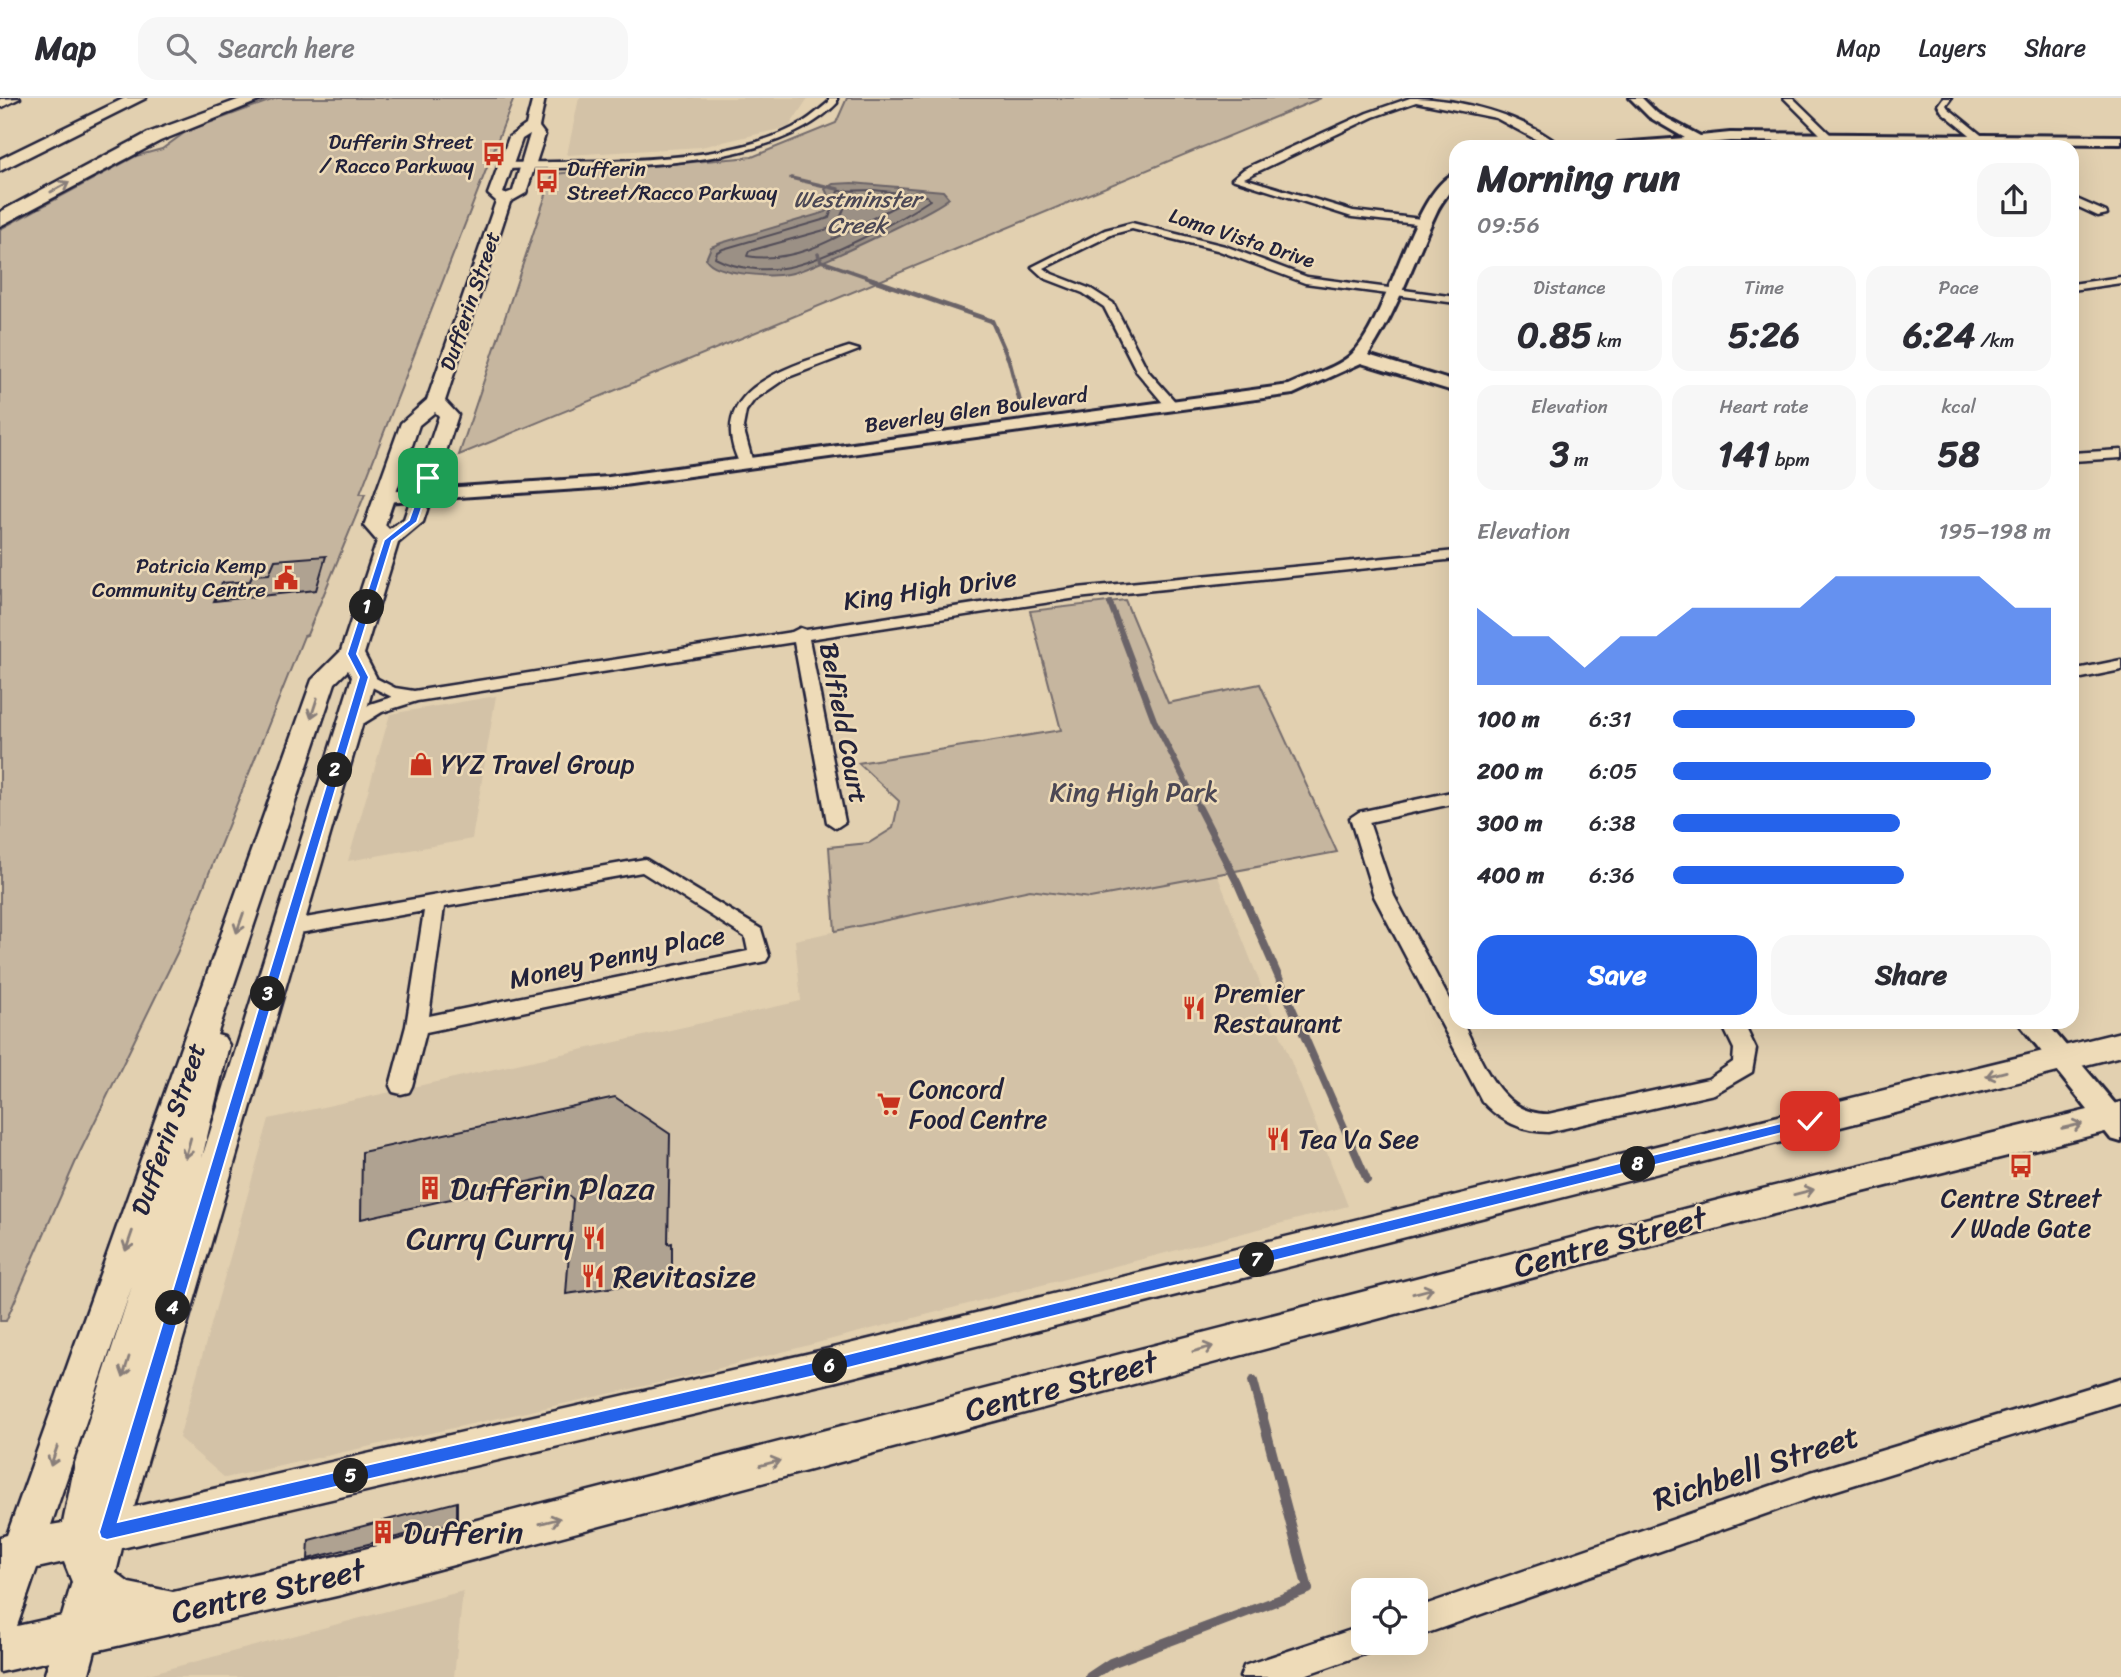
<!DOCTYPE html>
<html lang="en">
<head>
<meta charset="utf-8">
<style>
	body { margin:0; font-family:Sriracha,sans-serif; background:#f7f7f7; color:#2b2b33; height:100vh; display:flex; flex-direction:column; font-size:26px; white-space:nowrap }
	* { box-sizing:border-box; margin:0 }
	p { font-size:23px; color:#7c7c81 }
	.icon { flex:none; width:38px; height:38px; fill:none; stroke:currentColor; stroke-width:2; stroke-linecap:round; stroke-linejoin:round }
	.map { position:relative; flex:1; overflow:hidden }
	.sheet { position:absolute; left:1449px; top:42px; width:630px; height:889px; display:flex; flex-direction:column; background:#fff; border-radius:21px; box-shadow:0 7px 28px #0002 }
	.sheet>* { flex:none }
	.controls { position:absolute; left:1351px; top:1480px; display:grid; gap:14px }
	.controls a { display:grid; place-items:center; width:77px; height:77px; border-radius:14px; background:#fff; box-shadow:0 7px 28px #0002; font-size:35px }
	.pin { position:absolute; display:grid; place-items:center; width:60px; height:60px; color:#fff; margin:-30px; border-radius:14px; box-shadow:0 4px 10px #0006 }
	.km { position:absolute; width:35px; height:35px; margin:-18px; border-radius:50%; background:#222; color:#fff; font-size:19px; line-height:35px; text-align:center }
	.round { display:grid; place-items:center; flex:none; width:74px; height:74px; border-radius:21px; background:#f7f7f7 }
	.summary { display:flex; align-items:center; justify-content:space-between; height:119px; padding:0 28px }
	h1 { font-size:38px; font-weight:700; line-height:52px }
	.metrics { display:grid; grid-template-columns:repeat(3,1fr); gap:10px; height:119px; padding:7px 28px }
	.metrics div { display:grid; align-content:center; border-radius:18px; background:#f7f7f7; text-align:center }
	.metrics b { font-size:35px; font-weight:700 }
	.metrics small { font-size:19px; font-weight:400 }
	.metrics p { font-size:19px }
	.chart { height:196px; padding:14px 28px }
	.chart p { display:flex; justify-content:space-between }
	.chart svg { width:100%; height:126px; margin-top:7px; fill:#2563eb; opacity:.7 }
	.button { display:flex; gap:14px; margin-top:auto; padding:14px 28px }
	.button a { flex:1; height:80px; border-radius:21px; background:#2563eb; color:#fff; font-size:28px; font-weight:700; line-height:80px; text-align:center }
	.button a+a { background:#f7f7f7; color:#2b2b33 }
	ul { padding:0 28px; list-style:none; font-size:23px }
	li { display:grid; grid-template-columns:112px 84px 1fr; align-items:center; height:52px }
	li i { height:18px; border-radius:9px; background:#2563eb }
	header { display:flex; align-items:center; gap:42px; box-sizing:border-box; height:98px; padding:0 35px; background:#fff; border-bottom:2px solid #e1e1e2 }
	header strong { font-size:33px }
	nav { display:flex; gap:38px; margin-inline-start:auto; font-size:24px }
	.search { width:490px; height:63px; background:#f7f7f7; display:flex; align-items:center; gap:18px; box-sizing:border-box; padding:0 24px; border-radius:21px; color:#7c7c81; font-size:26px }
	.map>svg:first-child { display:block }
	.built { fill:#d3c2a7 }
	.green { fill:#c6b69f; stroke:#746c6d; stroke-width:2 }
	.water { fill:#9b9085; stroke:#6b6467; stroke-width:2 }
	.lines { fill:none; stroke-linecap:round; stroke-linejoin:round }
	.shore { stroke:#524e59; stroke-width:2 }
	.stream-far4 { stroke:#6b6467; stroke-width:3.5 }
	.stream-far3 { stroke:#6b6467; stroke-width:4.5 }
	.stream-far2 { stroke:#6b6467; stroke-width:6 }
	.stream-far1 { stroke:#6b6467; stroke-width:8 }
	.stream { stroke:#6b6467; stroke-width:10 }
	.building { fill:#afa291; stroke:#22223b; stroke-width:2 }
	.minor-casing { stroke:#22223b; stroke-width:5 }
	.tertiary-casing { stroke:#22223b; stroke-width:6 }
	.secondary-casing { stroke:#22223b; stroke-width:5 }
	.primary-casing { stroke:#22223b; stroke-width:5 }
	.motorway-casing { stroke:#22223b; stroke-width:5 }
	.minor { fill:#eedbb8; fill-rule:evenodd }
	.tertiary { fill:#eedbb8; fill-rule:evenodd }
	.secondary { fill:#eedbb8; fill-rule:evenodd }
	.primary { fill:#eedbb8; fill-rule:evenodd }
	.motorway { fill:#eedbb8; fill-rule:evenodd }
	.oneway { stroke:#887e7a }
	.route { fill:#2563eb; stroke:#fff; stroke-width:2 }
	.labels { text-anchor:middle; dominant-baseline:central; stroke-width:5; stroke-linejoin:round; paint-order:stroke }
	.far-poi-label { font-size:21px; fill:#22223b; stroke:#eedbb8; text-anchor:end }
	.far-street-label { font-size:21px; fill:#22223b; stroke:#eedbb8 }
	.far-water-label { font-size:23px; font-style:italic; fill:#4c4855; stroke:#eedbb8 }
	.street-label { font-size:26px; fill:#22223b; stroke:#eedbb8 }
	.poi-label { font-size:26px; fill:#22223b; stroke:#eedbb8; text-anchor:start }
	.park-label { font-size:26px; fill:#4b4754; stroke:#eedbb8 }
	.near-poi-label { font-size:32px; fill:#22223b; stroke:#eedbb8; text-anchor:start }
	.near-street-label { font-size:32px; fill:#22223b; stroke:#eedbb8 }
</style>
</head>
<body>
<header>
<strong>Map</strong>
<div class="search"><svg class="icon" aria-label="search" viewBox="0 0 24 24"><circle cx="10" cy="10" r="6"/><path d="M15 15l6 6"/></svg>Search here</div>
<nav><a>Map</a><a>Layers</a><a>Share</a></nav>
</header>
<div class="map">
<svg width="2121" height="1579" viewBox="0 0 2121 1579">
	<rect width="100%" height="100%" fill="#e2d0b0"/>
	<filter id="ink" filterUnits="userSpaceOnUse"><feTurbulence type="fractalNoise" baseFrequency=".0143" numOctaves="2"/><feDisplacementMap in="SourceGraphic" scale="14" xChannelSelector="R" yChannelSelector="G"/><feConvolveMatrix kernelMatrix="1 2 1 2 8 2 1 2 1" color-interpolation-filters="sRGB"/></filter>
	<g filter="url(#ink)">
		<path class="built" d="M 579,0 L 808,0 L 789,29 L 701,49 L 567,57 Z
			M 496,598 L 472,741 L 348,763 L 390,616 Z
			M 1217,776 L 1348,1108 L 681,1280 L 225,1380 L 179,1340 L 269,1021 L 801,903 L 795,842 L 1030,792 L 1090,800 Z
			M 463,1493 L 454,1579 L 137,1579 Z"/>
		<path class="green" d="M 277,0 L 514,0 L 360,396 L 365,396 L 307,537 L 304,538 L 177,855 L 79,1056 L 6,1223 L 0,1223 L 0,131 L 136,58 L 162,51 L 187,33 Z
			M 847,0 L 1321,0 L 459,357 L 553,76 L 752,59 L 836,25 Z
			M 1125,502 L 1168,605 L 1260,586 L 1337,754 L 1090,800 L 1030,792 L 835,833 L 829,749 L 869,745 L 893,730 L 899,703 L 858,665 L 1061,632 L 1030,513 Z"/>
		<path class="water" d="M 852,85 L 943,93 L 949,100 C 937,112 806,174 788,176 C 770,179 716,177 706,161 L 711,149 L 721,145 L 826,114 L 830,101 L 825,91 L 833,86 Z"/>
		<g class="lines">
			<path class="shore" d="M 874,92 L 927,98 L 930,102 C 897,124 827,161 789,169 C 765,174 736,171 715,160 L 717,154 L 723,151 L 829,120 L 838,93 Z
				M 848,101 L 891,102 L 898,107 C 851,130 801,168 747,158 L 749,153 L 828,131 L 839,123 Z"/>
			<path class="stream-far4" d="M 791,80 L 838,91
				M 818,156 L 821,163 L 876,182"/>
			<path class="stream-far3" d="M 871,181 L 992,223 L 1009,262 L 1021,308"/>
			<path class="stream-far2" d="M 1110,505 L 1154,622 L 1200,712"/>
			<path class="stream-far1" d="M 1199,710 L 1238,786 L 1367,1082"/>
			<path class="stream" d="M 1090,1579 L 1111,1565 L 1308,1491 L 1253,1283"/>
		</g>
		<path class="building" d="M 326,458 L 316,492 L 214,503 L 222,485 L 250,483 L 252,477 L 269,476 L 275,462 Z
			M 615,999 L 670,1036 L 668,1146 L 672,1145 L 672,1181 L 566,1196 L 573,1101 L 545,1080 L 361,1121 L 362,1054 Z
			M 457,1404 L 457,1424 L 308,1461 L 309,1442 Z"/>
		<g class="lines">
			<g class="minor-casing">
				<path id="minor" d="M 829,0 L 837,0 L 837,5 C 769,76 600,68 507,71 L 502,68 L 507,65 C 591,62 731,69 803,24 C 812,19 820,11 829,4 Z
					M 1410,0 C 1458,0 1524,17 1562,49 L 1550,49 L 1496,20 L 1416,4 L 1373,19 L 1244,80 L 1353,113 L 1430,122 L 1430,126 L 1426,127 L 1352,119 L 1232,81 L 1244,71 L 1367,15 Z
					M 1784,0 L 1793,0 L 1832,38 L 1832,42 L 1826,42 Z
					M 1943,0 L 1951,0 L 1946,7 L 1948,10 L 1996,49 L 1985,49 L 1942,14 L 1938,7 Z
					M 2072,99 L 2106,114 L 2107,116 L 2098,118 L 2072,106 Z
					M 1132,125 L 1225,148 L 1307,179 L 1456,199 L 1456,205 L 1305,185 L 1217,152 L 1132,131 L 1113,136 L 1044,170 L 1052,176 L 1091,191 L 1113,205 L 1148,273 L 1179,308 L 1168,311 L 1137,274 L 1104,209 L 1083,195 L 1044,180 L 1032,169 L 1105,132 Z
					M 2121,179 L 2121,185 L 2072,192 L 2072,186 Z
					M 849,249 L 859,252 L 786,280 L 754,302 L 746,313 L 743,329 L 753,365 L 741,368 C 700,290 793,267 849,249 Z
					M 2121,352 L 2121,360 L 2072,363 L 2072,355 Z
					M 1456,453 L 1456,461 L 1077,500 L 809,541 L 845,724 L 836,730 L 827,724 L 794,544 L 417,603 L 382,614 L 348,635 L 339,630 L 370,606 L 392,599 L 358,582 L 356,579 L 358,576 L 364,574 L 395,590 L 414,593 L 792,534 L 800,530 L 806,532 L 1077,490 Z
					M 2121,562 L 2121,572 L 2072,582 L 2072,572 Z
					M 1456,693 L 1456,705 L 1369,724 L 1394,798 L 1456,914 L 1456,924 L 1462,924 C 1482,961 1498,1016 1548,1016 L 1708,981 L 1733,964 L 1734,951 L 1721,924 L 1743,924 L 1756,951 L 1752,974 L 1714,996 L 1548,1034 C 1523,1034 1498,1022 1482,1003 L 1374,798 L 1350,720 L 1359,714 Z
					M 645,761 L 761,831 L 769,858 L 766,863 L 426,934 L 412,988 L 409,994 L 401,996 L 393,994 L 390,988 L 406,928 L 424,813 L 288,837 L 278,830 L 288,823 ZM 642,774 L 745,839 L 748,853 L 429,918 L 444,809 Z
					M 2121,1280 L 2121,1304 L 1811,1400 L 1416,1539 L 1416,1510 L 1811,1374 Z
					M 1363,1528 L 1363,1545 L 1377,1545 L 1373,1553 L 1299,1579 L 1240,1579 L 1244,1568 L 1255,1564 Z"/>
			</g>
			<g class="tertiary-casing">
				<path id="tertiary" d="M 1630,0 L 1642,0 L 1657,15 L 1700,38 L 1730,35 L 2121,38 L 2121,46 L 1730,43 L 1658,49 L 1612,49 L 1618,45 L 1685,40 L 1649,19 Z
					M 1456,75 C 1456,90 1443,100 1437,113 C 1414,161 1398,213 1368,257 L 1456,284 L 1456,294 L 1361,265 L 1293,296 L 609,389 L 385,404 L 376,399 L 385,394 L 609,379 L 1289,287 C 1309,277 1336,271 1352,256 C 1389,221 1413,90 1456,75 Z
					M 2018,924 L 2046,924 L 2121,1013 L 2121,1044 L 2111,1041 Z"/>
			</g>
			<g class="secondary-casing">
				<path id="secondary" d="M 533,0 L 545,0 L 539,29 L 545,37 L 526,95 L 510,104 L 445,303 L 458,317 L 423,424 L 398,445 L 364,556 L 376,579 L 134,1409 L 837,1249 L 2121,934 L 2121,958 L 837,1283 L 122,1450 L 116,1475 L 129,1485 L 173,1494 L 341,1457 L 1738,1097 L 2121,1004 L 2121,1030 L 1738,1125 L 341,1497 L 95,1553 L 88,1579 L 44,1579 L 49,1563 L 0,1574 L 0,1439 L 7,1437 L 312,582 L 341,553 L 377,443 L 364,428 L 401,325 L 427,302 L 496,103 L 488,96 L 509,39 L 526,27 ZM 530,36 L 513,93 L 505,96 L 503,95 L 522,41 ZM 435,314 L 439,318 L 404,421 L 389,431 L 385,427 L 419,327 ZM 348,572 L 352,579 L 202,1060 L 229,947 L 224,939 L 217,937 L 335,585 ZM 132,1188 L 75,1365 L 63,1425 L 51,1427 ZM 64,1464 L 72,1484 L 62,1518 L 17,1528 L 37,1470 Z"/>
			</g>
			<g class="primary-casing">
				<path id="primary" d="M 20,0 L 0,10 L 0,1 Z"/>
			</g>
			<g class="motorway-casing">
				<path id="motorway" d="M 125,0 L 146,0 L 0,73 L 0,61 Z
					M 243,0 L 266,0 L 160,43 L 0,128 L 0,114 L 148,35 Z"/>
			</g>
			<use href="#minor" class="minor"/>
			<use href="#tertiary" class="tertiary"/>
			<use href="#secondary" class="secondary"/>
			<use href="#primary" class="primary"/>
			<use href="#motorway" class="motorway"/>
		</g>
		<defs><path id="oneway-shaft" d="M-6 0H5M1.5-3L5.5 0L1.5 3" fill="none" stroke-width="1.6" stroke-linecap="round" stroke-linejoin="round" transform="scale(1.75)"/></defs>
		<g class="oneway">
			<use href="#oneway-shaft" transform="translate(60 89) rotate(-29)"/>
			<use href="#oneway-shaft" transform="translate(314 610) rotate(108)"/>
			<use href="#oneway-shaft" transform="translate(240 825) rotate(109)"/>
			<use href="#oneway-shaft" transform="translate(1996 976) rotate(166)"/>
			<use href="#oneway-shaft" transform="translate(2072 1028) rotate(-13)"/>
			<use href="#oneway-shaft" transform="translate(188 1050) rotate(105)"/>
			<use href="#oneway-shaft" transform="translate(1804 1094) rotate(-14)"/>
			<use href="#oneway-shaft" transform="translate(129 1143) rotate(109)"/>
			<use href="#oneway-shaft" transform="translate(1423 1193) rotate(-15)"/>
			<use href="#oneway-shaft" transform="translate(1203 1251) rotate(-15)"/>
			<use href="#oneway-shaft" transform="translate(126 1269) rotate(107)"/>
			<use href="#oneway-shaft" transform="translate(54 1358) rotate(109)"/>
			<use href="#oneway-shaft" transform="translate(770 1365) rotate(-15)"/>
			<use href="#oneway-shaft" transform="translate(550 1423) rotate(-15)"/>
		</g>
	</g>
	<path class="route" d="M 428,377 L 432,380 L 417,424 L 392,443 L 357,556 L 369,579 L 118,1424 L 836,1259 L 1810,1018 L 1817,1023 L 1810,1028 L 836,1273 L 107,1442 L 101,1440 L 99,1434 L 359,579 L 347,556 L 384,442 L 409,422 L 424,380 Z"/>
	<defs>
		<g id="bus-bare" transform="scale(1.89)"><path d="M-5-6H5V4H4V6H2V4H-2V6H-4V4H-5ZM-3.5-4V0h7V-4ZM-3.5 1.2v1.5H-2V1.2ZM2 1.2v1.5H3.5V1.2Z" fill="#c8321e" stroke="#eedbb8" stroke-width="2.5" paint-order="stroke"/></g>
		<g id="civic-bare" transform="scale(1.89)"><path d="M-.6-6.5H3V-4.5H.6V-3L4-1V1h2V6H-6V1h2V-1L-.6-3ZM-1.2 2.5V6h2.4V2.5Z" fill="#c8321e" stroke="#eedbb8" stroke-width="2.5" paint-order="stroke"/></g>
		<g id="shop-bare" transform="scale(1.89)"><path d="M-5-2.5h2.3a2.7 3.5 0 0 1 5.4 0H5L5.5 6h-11ZM-1.5-2.5h3a1.5 2.3 0 0 0-3 0Z" fill="#c8321e" stroke="#eedbb8" stroke-width="2.5" paint-order="stroke"/></g>
		<g id="restaurant-bare" transform="scale(1.89)"><path d="M-5-6h1v4h1v-4h1v4h1v-4h1v5L-1.5 .5V6h-2V.5L-5-1ZM5-6V6H3V1.5H1.5Q1.5-4 5-6Z" fill="#c8321e" stroke="#eedbb8" stroke-width="2.5" paint-order="stroke"/></g>
		<g id="supermarket-bare" transform="scale(1.89)"><path d="M-6-5.5h2.5l.6 2H6L4.5 2H-2.5L-4.4-4H-6ZM-1.5 3.2a1.3 1.3 0 1 0 .1 0ZM3 3.2a1.3 1.3 0 1 0 .1 0Z" fill="#c8321e" stroke="#eedbb8" stroke-width="2.5" paint-order="stroke"/></g>
		<g id="building-bare" transform="scale(1.89)"><path d="M-4-6H4V6H1V3H-1V6H-4ZM-2.5-4.3h1.7v1.8h-1.7ZM.8-4.3h1.7v1.8H.8ZM-2.5-1h1.7V.8h-1.7ZM.8-1h1.7V.8H.8Z" fill="#c8321e" stroke="#eedbb8" stroke-width="2.5" paint-order="stroke"/></g>
	</defs>
	<g fill-rule="evenodd">
		<use href="#bus-bare" x="494" y="56"/>
		<use href="#bus-bare" x="547" y="83"/>
		<use href="#civic-bare" x="286" y="480"/>
		<use href="#shop-bare" x="421" y="666"/>
		<use href="#restaurant-bare" x="1194" y="910"/>
		<use href="#supermarket-bare" x="889" y="1006"/>
		<use href="#restaurant-bare" x="1278" y="1041"/>
		<use href="#bus-bare" x="2021" y="1068"/>
		<use href="#building-bare" x="430" y="1090"/>
		<use href="#restaurant-bare" x="594" y="1140"/>
		<use href="#restaurant-bare" x="593" y="1178"/>
		<use href="#building-bare" x="383" y="1434"/>
	</g>
	<g class="labels">
		<g class="far-poi-label">
			<text x="474" y="44">Dufferin Street<tspan x="474" dy="24">/ Racco Parkway</tspan></text>
			<text x="567" y="71" text-anchor="start">Dufferin<tspan x="567" dy="24">Street/Racco Parkway</tspan></text>
			<text x="266" y="468">Patricia Kemp<tspan x="266" dy="24">Community Centre</tspan></text>
		</g>
		<g class="far-street-label">
			<text transform="translate(1242 140) rotate(18)">Loma Vista Drive</text>
			<text transform="translate(470 203) rotate(-71)">Dufferin Street</text>
			<text transform="translate(976 312) rotate(-8)">Beverley Glen Boulevard</text>
		</g>
		<g class="far-water-label">
			<text x="857" y="101">Westminster<tspan x="857" dy="26">Creek</tspan></text>
		</g>
		<g class="street-label">
			<text transform="translate(930 491) rotate(-8)">King High Drive</text>
			<text transform="translate(844 625) rotate(79)">Belfield Court</text>
			<text transform="translate(617 859) rotate(-12)">Money Penny Place</text>
			<text transform="translate(168 1031) rotate(-71)">Dufferin Street</text>
		</g>
		<g class="poi-label">
			<text x="441" y="666">YYZ Travel Group</text>
			<text x="1214" y="895">Premier<tspan x="1214" dy="30">Restaurant</tspan></text>
			<text x="909" y="991">Concord<tspan x="909" dy="30">Food Centre</tspan></text>
			<text x="1298" y="1041">Tea Va See</text>
			<text x="2021" y="1100" text-anchor="middle">Centre Street<tspan x="2021" dy="30">/ Wade Gate</tspan></text>
		</g>
		<g class="park-label">
			<text x="1134" y="694">King High Park</text>
		</g>
		<g class="near-poi-label">
			<text x="450" y="1090">Dufferin Plaza</text>
			<text x="574" y="1140" text-anchor="end">Curry Curry</text>
			<text x="613" y="1178">Revitasize</text>
			<text x="403" y="1434">Dufferin</text>
		</g>
		<g class="near-street-label">
			<text transform="translate(1610 1144) rotate(-15)">Centre Street</text>
			<text transform="translate(1061 1288) rotate(-15)">Centre Street</text>
			<text transform="translate(1756 1370) rotate(-18)">Richbell Street</text>
			<text transform="translate(268 1493) rotate(-13)">Centre Street</text>
		</g>
	</g>
</svg>
<div class="controls">
<a><svg class="icon" aria-label="locate" viewBox="0 0 24 24"><circle cx="12" cy="12" r="6"/><path d="M12 2v4M12 18v4M2 12h4M18 12h4"/></svg></a>
</div>
<div class="pin" style="left:428px;top:380px;background:#1e9e55"><svg class="icon" aria-label="arrive" viewBox="0 0 24 24"><path d="M6 21V4h12l-3 4 3 4H6"/></svg></div>
<div class="pin" style="left:1810px;top:1023px;background:#d93025"><svg class="icon" aria-label="check" viewBox="0 0 24 24"><path d="M5 12l5 5 9-10"/></svg></div>
<b class="km" style="left:367px;top:509px">1</b>
<b class="km" style="left:335px;top:672px">2</b>
<b class="km" style="left:268px;top:896px">3</b>
<b class="km" style="left:173px;top:1210px">4</b>
<b class="km" style="left:351px;top:1378px">5</b>
<b class="km" style="left:830px;top:1268px">6</b>
<b class="km" style="left:1257px;top:1162px">7</b>
<b class="km" style="left:1638px;top:1066px">8</b>
<section class="sheet">
<div class="summary"><div><h1>Morning run</h1><p>09:56</p></div><a class="round"><svg class="icon" aria-label="share" viewBox="0 0 24 24"><path d="M12 15V3M7 8l5-5 5 5M5 13v7h14v-7"/></svg></a></div>
<div class="metrics">
<div><p>Distance</p><b>0.85<small> km</small></b></div>
<div><p>Time</p><b>5:26</b></div>
<div><p>Pace</p><b>6:24<small> /km</small></b></div>
</div>
<div class="metrics">
<div><p>Elevation</p><b>3<small> m</small></b></div>
<div><p>Heart rate</p><b>141<small> bpm</small></b></div>
<div><p>kcal</p><b>58</b></div>
</div>
<div class="chart"><p><span>Elevation</span>195–198 m</p>
<svg viewBox="0 0 160 44" preserveAspectRatio="none"><path d="M0 44V17L10 27L20 27L30 38L40 27L50 27L60 17L70 17L80 17L90 17L100 6L110 6L120 6L130 6L140 6L150 17L160 17V44z"/></svg>
</div>
<ul>
<li><b>100 m</b>6:31<i style="width:64%"></i></li>
<li><b>200 m</b>6:05<i style="width:84%"></i></li>
<li><b>300 m</b>6:38<i style="width:60%"></i></li>
<li><b>400 m</b>6:36<i style="width:61%"></i></li>
</ul>
<div class="button"><a>Save</a><a>Share</a></div>
</section>
</div>
</body>
</html>
